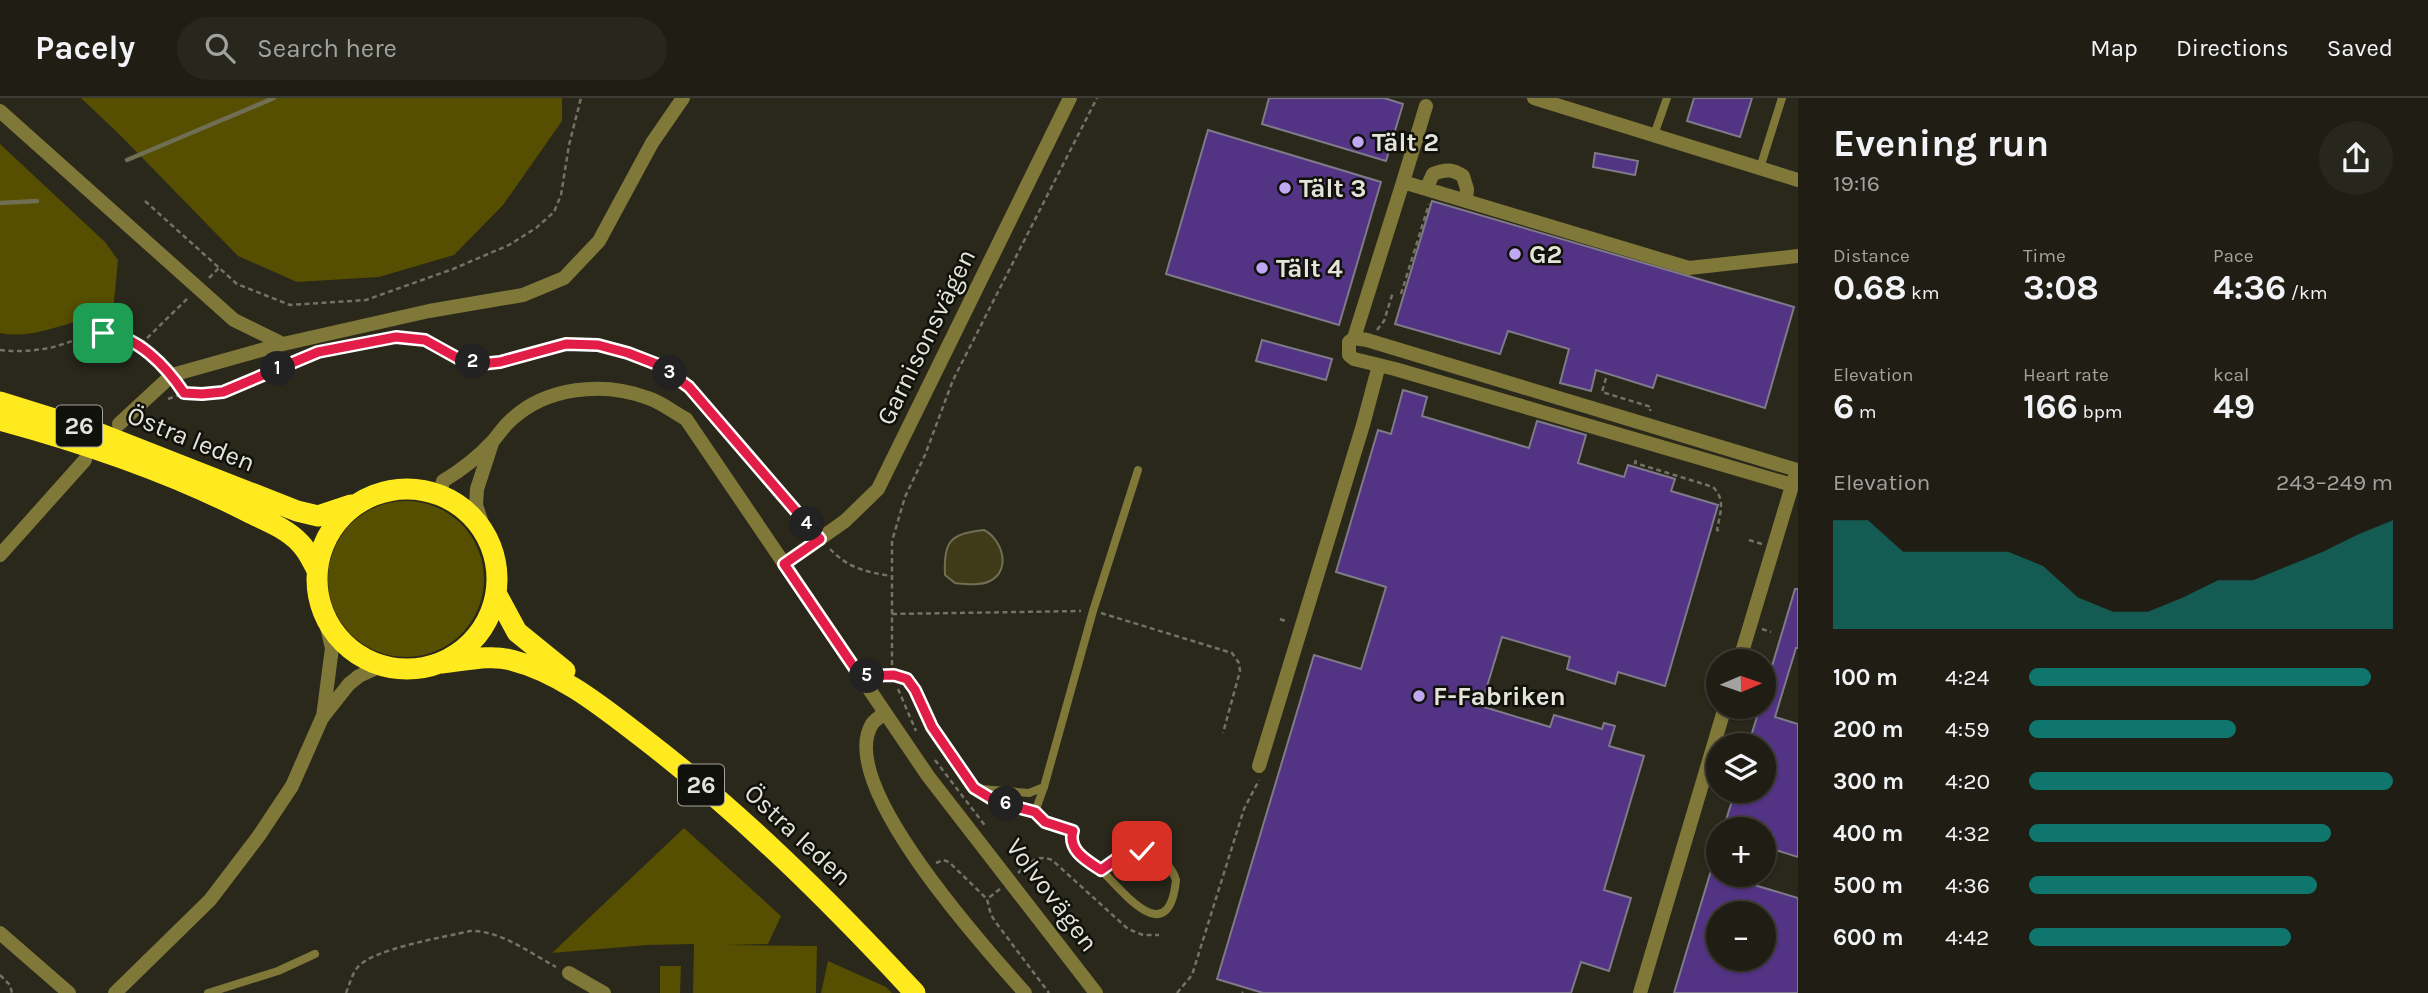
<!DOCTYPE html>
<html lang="en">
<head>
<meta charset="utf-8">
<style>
	body { margin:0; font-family:Karla,sans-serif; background:#28271d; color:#f1f3f6; height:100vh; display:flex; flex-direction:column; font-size:26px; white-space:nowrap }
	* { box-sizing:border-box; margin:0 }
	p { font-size:23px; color:#a2a2a0 }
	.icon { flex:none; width:38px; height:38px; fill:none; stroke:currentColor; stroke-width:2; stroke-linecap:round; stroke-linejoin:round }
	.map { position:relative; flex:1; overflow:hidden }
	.side { display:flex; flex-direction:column; background:#201e14; width:630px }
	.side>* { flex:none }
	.needle { width:46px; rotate:88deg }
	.tools { position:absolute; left:1706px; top:551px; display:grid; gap:14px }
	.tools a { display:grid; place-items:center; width:70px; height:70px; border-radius:50%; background:#201e14; box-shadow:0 2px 5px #0004,0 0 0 2px #3d3c34; font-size:35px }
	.pin { position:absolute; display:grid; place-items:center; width:60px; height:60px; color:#fff; margin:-30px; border-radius:14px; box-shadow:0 4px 10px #0006 }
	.km { position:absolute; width:35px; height:35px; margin:-18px; border-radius:50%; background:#222; color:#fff; font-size:19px; line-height:35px; text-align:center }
	.round { display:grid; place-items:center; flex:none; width:74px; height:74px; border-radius:37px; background:#28271d }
	.summary { display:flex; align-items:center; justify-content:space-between; height:119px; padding:0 35px }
	h1 { font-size:38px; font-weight:700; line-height:52px }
	.stats { display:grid; grid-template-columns:repeat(3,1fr); gap:10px; height:119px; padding:7px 35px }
	.stats div { display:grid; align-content:center }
	.stats b { font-size:35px; font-weight:700 }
	.stats small { font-size:19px; font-weight:400 }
	.stats p { font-size:19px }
	.chart { height:196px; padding:14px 35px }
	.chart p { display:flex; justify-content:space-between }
	.chart svg { width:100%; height:126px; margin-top:7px; fill:#0f766e; opacity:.7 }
	ul { padding:0 35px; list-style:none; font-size:23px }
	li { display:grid; grid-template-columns:112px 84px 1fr; align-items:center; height:52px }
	li i { height:18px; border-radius:9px; background:#0f766e }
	header { display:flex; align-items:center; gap:42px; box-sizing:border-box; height:98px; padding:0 35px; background:#201e14; border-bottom:2px solid #3d3c34 }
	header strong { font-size:33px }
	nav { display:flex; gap:38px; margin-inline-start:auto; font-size:24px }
	.search { width:490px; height:63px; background:#28271d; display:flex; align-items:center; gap:18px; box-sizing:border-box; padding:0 24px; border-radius:38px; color:#a2a2a0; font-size:26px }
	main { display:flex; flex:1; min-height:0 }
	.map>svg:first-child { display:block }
	.green { fill:#564e00 }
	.water { fill:#3f3b19; stroke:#706e53; stroke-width:2 }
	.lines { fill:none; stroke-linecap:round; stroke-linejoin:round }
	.stream { stroke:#706e53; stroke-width:4.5 }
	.building { fill:#533383; stroke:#7e7a89; stroke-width:2; fill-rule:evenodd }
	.path { stroke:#737266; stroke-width:2.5; stroke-dasharray:5 3.5; stroke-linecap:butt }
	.lane { stroke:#807839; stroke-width:8 }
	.street { stroke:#807839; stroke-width:14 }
	.highway { stroke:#ffea20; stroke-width:21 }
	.route-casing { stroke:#fff; stroke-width:14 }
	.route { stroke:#e11d48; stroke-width:9 }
	.poi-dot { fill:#c0a8f3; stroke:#11110b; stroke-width:2.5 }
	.labels { text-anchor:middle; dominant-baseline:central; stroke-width:5; stroke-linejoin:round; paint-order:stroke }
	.shield { fill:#11110b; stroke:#a5a59d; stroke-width:2 }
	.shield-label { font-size:24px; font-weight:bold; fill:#e4e4db }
	.poi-label { font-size:26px; font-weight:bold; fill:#e4e4db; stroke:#11110b; text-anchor:start }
	.street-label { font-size:26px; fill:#e4e4db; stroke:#11110b }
</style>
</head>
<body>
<header>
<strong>Pacely</strong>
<div class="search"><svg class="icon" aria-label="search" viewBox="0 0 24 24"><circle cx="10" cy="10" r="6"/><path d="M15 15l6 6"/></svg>Search here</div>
<nav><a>Map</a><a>Directions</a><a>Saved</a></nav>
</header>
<main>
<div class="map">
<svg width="1798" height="895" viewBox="0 0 1798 895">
	<rect width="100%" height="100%" fill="#2a281b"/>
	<path class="green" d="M 81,0 L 562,0 L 562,23 L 503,107 L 454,157 L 379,179 L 297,184 L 238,158 L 121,38 Z
		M 0,46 L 105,144 L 118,162 L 113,214 C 78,219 35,243 0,235 Z
		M328 481a78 78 0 1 1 156 0a78 78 0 1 1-156 0Z
		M 684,730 L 781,818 L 768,846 L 726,847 L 817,848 L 816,895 L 693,895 L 694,846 L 647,847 L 552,855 Z
		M 828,863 L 886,889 L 892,895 L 821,895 Z
		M 660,868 L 681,868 L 680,895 L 660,895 Z"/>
	<path class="water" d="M 984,432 C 1002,441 1012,472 990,483 C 980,488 965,486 955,485 L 945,477 C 943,442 951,436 984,432 Z"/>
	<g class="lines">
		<path class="stream" d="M 127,62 L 274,0
			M 0,105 L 37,103"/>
	</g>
	<path class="building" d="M 1269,0 L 1384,0 L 1403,6 L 1386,63 L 1262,26 Z
		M 1694,0 L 1752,0 L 1740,39 L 1687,23 Z
		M 1208,32 L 1381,84 L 1339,227 L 1166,176 Z
		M 1595,55 L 1638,63 L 1635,77 L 1593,69 Z
		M 1432,103 L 1794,209 L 1765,310 L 1657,277 L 1653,290 L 1596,272 L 1591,293 L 1560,285 L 1569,251 L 1508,233 L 1500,256 L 1395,226 Z
		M 1262,242 L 1332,261 L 1326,282 L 1256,263 Z
		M 1403,292 L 1427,299 L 1422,318 L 1529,350 L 1537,323 L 1586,337 L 1578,365 L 1624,379 L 1628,367 L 1675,381 L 1671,393 L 1718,407 L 1665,588 L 1618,574 L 1615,586 L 1567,571 L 1570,559 L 1502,539 L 1481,608 L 1550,629 L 1554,617 L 1602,631 L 1604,625 L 1615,628 L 1609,648 L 1644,658 L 1604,792 L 1631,800 L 1609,873 L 1581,864 L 1571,895 L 1263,895 L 1217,881 L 1314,557 L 1361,571 L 1386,489 L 1336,474 L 1378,332 L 1391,336 Z
		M 1795,491 L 1798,491 L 1798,550 L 1796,550 L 1775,619 L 1798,626 L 1798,759 L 1769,750 L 1773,737 L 1764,735 L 1764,732 L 1723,732 L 1735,693 L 1764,693 L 1764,648 L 1748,648 L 1760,609 L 1764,609 L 1764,595 Z
		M 1716,756 L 1718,756 L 1718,777 L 1746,777 L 1744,784 L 1798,800 L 1798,895 L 1674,895 ZM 1718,816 L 1764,816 L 1764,861 L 1718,861 Z"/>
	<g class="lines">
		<path class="path" d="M 145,103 L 237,186 L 290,207 L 366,202 L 453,171 L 509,147 L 536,130 L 554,114 L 561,97 L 569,47 L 581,0
			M 209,180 L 219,170
			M 1401,196 L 1429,106
			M 1377,232 L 1384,223 L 1393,194
			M 141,246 L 189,199
			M 0,252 C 16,254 33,253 49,250 C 76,244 101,227 128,240 C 142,246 151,258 161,268
			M 1606,280 L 1602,294 L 1651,309 L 1650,313
			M 180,288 L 184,295 L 202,296 L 223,294 L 318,254 L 395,239 L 425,242 L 461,262 L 481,266 L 500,264 L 566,246 L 598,247 L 628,255 L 659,267 L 689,289 L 811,431
			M 168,301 L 184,295
			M 1636,362 L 1635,365 L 1713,389 C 1726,402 1720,415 1717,432 L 1720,433
			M 1749,442 L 1762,446
			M 830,451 C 848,470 866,474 891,478
			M 1101,515 L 1232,555 L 1239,565 L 1240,573 L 1223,635
			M 892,516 L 1081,513
			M 1280,521 L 1288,524
			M 1762,531 L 1771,534
			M 892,567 L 892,443 L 905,399 L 925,357 L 953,282 L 1097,0
			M 898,591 L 916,633
			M 935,662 L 986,729
			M 936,765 L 943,762 L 949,764 L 987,801
			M 1018,775 C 1029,765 1037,756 1052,762 L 1128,831 L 1143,837 L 1159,837
			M 1000,791 L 987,801 L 991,817 L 997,826 L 1049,895
			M 0,877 L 10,887 L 12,895
			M 346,895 C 349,888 352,876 357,870 C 371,851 445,839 470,833 C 500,832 530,855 556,869
			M 1177,895 L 1192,877 L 1244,711 L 1259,682
			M 1242,895 L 1243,894"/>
		<path class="lane" d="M 1654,37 L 1667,0
			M 1760,70 L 1782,0
			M 860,578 L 894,577 L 907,581 L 915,592 L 932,629 L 974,690 L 997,704 L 1035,714 L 1046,724 L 1073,733 L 1071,741 C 1078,758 1093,763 1105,776 C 1129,801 1169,849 1176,782 C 1169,760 1142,746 1120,758 C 1114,762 1107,767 1101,772
			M 981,691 L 1029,695 L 1044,689
			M 1035,714 L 1044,689 L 1093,513 L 1138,372
			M 208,895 L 278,873 L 315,856"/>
		<path class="street" d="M 1534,0 L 1798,82
			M 0,13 L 234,222 L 283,246
			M 1403,84 L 1426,8
			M 1426,91 L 1433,76 C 1446,71 1452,71 1463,78 L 1467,91 L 1466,103
			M 1354,240 L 1403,84 L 1689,170 L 1798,158
			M 119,326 L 172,277 L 283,246 L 429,213 L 523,197 L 564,180 L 599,143 L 652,45 L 683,0
			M 1792,387 L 1395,271 L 1354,261 L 1349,257 L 1349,244 L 1354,240 L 1367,242 L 1797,372
			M 440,397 L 443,383 C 460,373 479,358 493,343 C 499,336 504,328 511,322 C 546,289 603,283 648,300 C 661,304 673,314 686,321 L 928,678 L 1096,895
			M 486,437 L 476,407 L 477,391 L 492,345
			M 0,457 L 85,362
			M 784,466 L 845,423 L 878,391 L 1070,0
			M 1739,564 L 1794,381
			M 884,615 C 880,619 875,622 872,626 C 835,686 986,851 1025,895
			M 323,619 L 332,550 L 323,513
			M 1259,668 L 1363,327 L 1379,267
			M 0,835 L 69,895
			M 569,875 L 604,895
			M 115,895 L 210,802 L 258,739 L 292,688 L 322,620 L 349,586 L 359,578 L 381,568
			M 1640,895 L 1725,609"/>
		<path class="highway" d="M 0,304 L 93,333 L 297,413 L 318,418 L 351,407
			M 0,322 C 85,345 171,374 250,415 C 267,423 287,431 300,445 C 308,453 312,463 317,472
			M317 481a90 90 0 1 1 180 0a90 90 0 1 1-180 0Z
			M 497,497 L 517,534 L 565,573
			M 442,565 C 464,563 490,556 511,562 C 559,574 600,607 639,637 C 740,714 829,802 915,895"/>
	</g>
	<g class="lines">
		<g class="route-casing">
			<path id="route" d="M 103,235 C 137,237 166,268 184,295 L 202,296 L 223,294 L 318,254 L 396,239 L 425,242 L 461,262 L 481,266 L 500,264 L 566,246 L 598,247 L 628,255 L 659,267 L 689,289 L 820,441 L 784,466 L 860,578 L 894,577 L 907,581 L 915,592 L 932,629 L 974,690 L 997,704 L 1035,714 L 1045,724 L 1073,733 C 1067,752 1087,763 1101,772 L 1122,757 L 1142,753"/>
		</g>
		<use href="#route" class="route"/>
	</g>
	<g class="poi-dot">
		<circle cx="1358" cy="44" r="7"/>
		<circle cx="1285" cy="90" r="7"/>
		<circle cx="1515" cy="156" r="7"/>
		<circle cx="1262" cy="170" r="7"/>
		<circle cx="1419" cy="598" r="7"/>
	</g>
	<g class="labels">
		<g class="shield">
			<rect x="56" y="307.5" width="46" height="41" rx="5"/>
			<rect x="678" y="666.5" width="46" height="41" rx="5"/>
		</g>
		<g class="shield-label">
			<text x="79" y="328">26</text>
			<text x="701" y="687">26</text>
		</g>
		<g class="poi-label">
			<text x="1372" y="44">Tält 2</text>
			<text x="1299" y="90">Tält 3</text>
			<text x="1529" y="156">G2</text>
			<text x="1276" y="170">Tält 4</text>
			<text x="1433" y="598">F-Fabriken</text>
		</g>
		<g class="street-label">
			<text transform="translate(926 239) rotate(-64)">Garnisonsvägen</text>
			<text transform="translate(191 341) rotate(22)">Östra leden</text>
			<text transform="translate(798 737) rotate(43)">Östra leden</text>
			<text transform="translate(1052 797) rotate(53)">Volvovägen</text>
		</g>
	</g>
</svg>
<div class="tools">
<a><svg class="needle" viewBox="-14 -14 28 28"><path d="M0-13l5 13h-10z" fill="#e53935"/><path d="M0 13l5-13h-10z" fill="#a2a2a0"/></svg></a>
<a><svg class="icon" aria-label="layers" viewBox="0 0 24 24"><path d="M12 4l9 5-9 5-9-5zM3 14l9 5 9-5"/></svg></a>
<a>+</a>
<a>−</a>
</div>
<div class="pin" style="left:103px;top:235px;background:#1e9e55"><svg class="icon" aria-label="arrive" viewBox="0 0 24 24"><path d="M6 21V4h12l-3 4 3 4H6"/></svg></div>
<div class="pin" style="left:1142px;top:753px;background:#d93025"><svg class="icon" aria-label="check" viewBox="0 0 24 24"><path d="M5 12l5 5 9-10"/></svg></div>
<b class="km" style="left:278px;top:271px">1</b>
<b class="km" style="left:473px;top:264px">2</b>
<b class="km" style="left:670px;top:275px">3</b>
<b class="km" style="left:807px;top:426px">4</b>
<b class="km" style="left:867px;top:578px">5</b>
<b class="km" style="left:1006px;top:706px">6</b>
</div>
<section class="side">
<div class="summary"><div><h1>Evening run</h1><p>19:16</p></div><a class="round"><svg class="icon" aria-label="share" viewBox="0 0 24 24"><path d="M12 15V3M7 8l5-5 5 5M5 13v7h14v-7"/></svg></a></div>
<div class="stats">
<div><p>Distance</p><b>0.68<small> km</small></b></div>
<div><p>Time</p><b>3:08</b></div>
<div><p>Pace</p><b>4:36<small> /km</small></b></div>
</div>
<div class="stats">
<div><p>Elevation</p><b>6<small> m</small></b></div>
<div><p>Heart rate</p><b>166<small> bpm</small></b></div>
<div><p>kcal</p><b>49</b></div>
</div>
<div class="chart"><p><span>Elevation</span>243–249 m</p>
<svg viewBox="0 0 160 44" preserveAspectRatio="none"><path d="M0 44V6L10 6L20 17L30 17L40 17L50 17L60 22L70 33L80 38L90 38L100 33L110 27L120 27L130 22L140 17L150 11L160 6V44z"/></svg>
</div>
<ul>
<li><b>100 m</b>4:24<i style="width:94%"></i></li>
<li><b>200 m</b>4:59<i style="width:57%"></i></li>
<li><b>300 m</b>4:20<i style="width:100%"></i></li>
<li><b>400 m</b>4:32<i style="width:83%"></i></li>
<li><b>500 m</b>4:36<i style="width:79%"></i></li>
<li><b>600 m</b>4:42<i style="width:72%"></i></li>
</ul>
</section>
</main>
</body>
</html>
